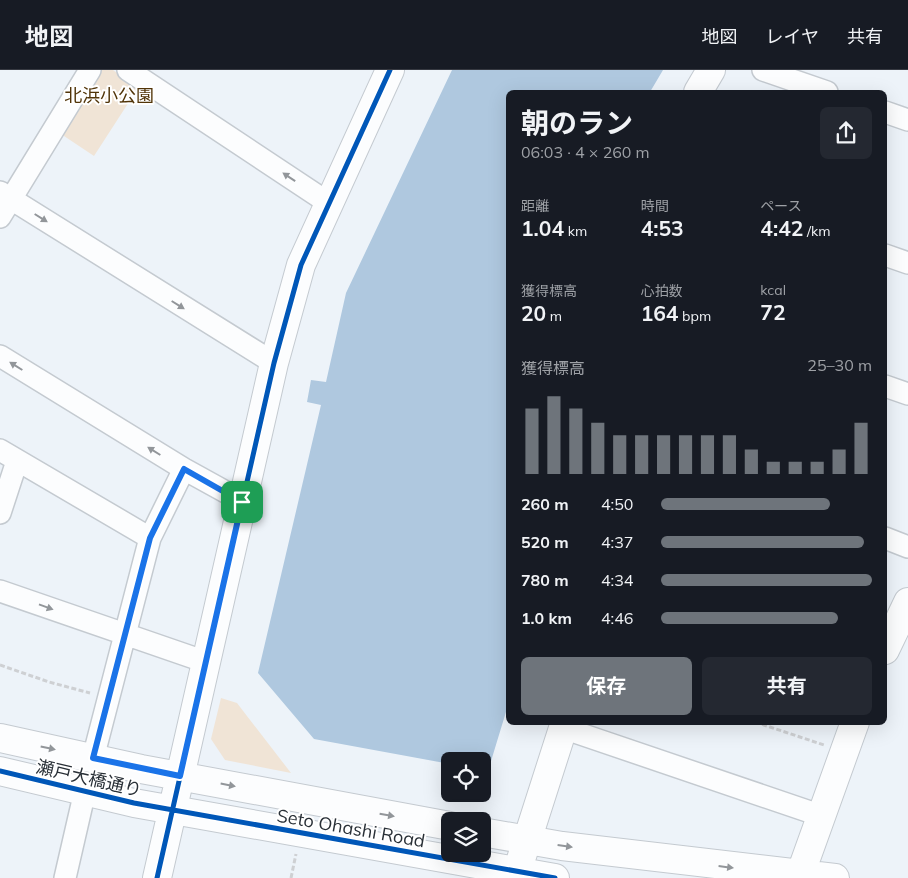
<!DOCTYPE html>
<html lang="ja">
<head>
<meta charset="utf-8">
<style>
	body { margin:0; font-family:Mulish,"Noto Sans JP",sans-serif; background:#242831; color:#f1f3f6; height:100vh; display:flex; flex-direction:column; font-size:19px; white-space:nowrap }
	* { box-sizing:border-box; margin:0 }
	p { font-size:16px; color:#9ea1a6 }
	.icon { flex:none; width:28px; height:28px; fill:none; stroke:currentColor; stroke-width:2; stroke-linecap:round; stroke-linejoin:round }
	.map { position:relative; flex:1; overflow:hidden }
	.drawer { position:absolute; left:506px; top:20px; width:381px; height:635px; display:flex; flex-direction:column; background:#171b24; border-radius:8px; box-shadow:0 5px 20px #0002 }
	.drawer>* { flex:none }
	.controls { position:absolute; left:441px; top:682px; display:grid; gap:10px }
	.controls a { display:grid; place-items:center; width:50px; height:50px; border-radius:8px; background:#171b24; box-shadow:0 5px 20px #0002; font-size:25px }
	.pin { position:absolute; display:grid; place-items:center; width:42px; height:42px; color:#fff; margin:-21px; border-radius:10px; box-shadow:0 2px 8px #0006 }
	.round { display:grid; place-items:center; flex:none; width:52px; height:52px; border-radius:8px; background:#242831 }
	.headline { display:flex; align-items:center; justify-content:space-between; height:85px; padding:0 15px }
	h1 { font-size:28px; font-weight:700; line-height:38px }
	.metrics { display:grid; grid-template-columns:repeat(3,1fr); gap:8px; height:85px; padding:5px 15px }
	.metrics div { display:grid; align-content:center }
	.metrics b { font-size:21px; font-weight:700 }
	.metrics small { font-size:14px; font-weight:400 }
	.metrics p { font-size:14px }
	.chart { height:140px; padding:10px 15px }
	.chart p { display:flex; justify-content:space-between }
	.chart svg { width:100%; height:90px; margin-top:5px; stroke:#6e747b; stroke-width:6 }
	.action { display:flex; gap:10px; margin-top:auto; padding:10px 15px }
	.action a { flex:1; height:58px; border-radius:8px; background:#6e747b; color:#fff; font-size:20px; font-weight:700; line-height:58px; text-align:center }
	.action a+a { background:#242831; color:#f1f3f6 }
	ul { padding:0 15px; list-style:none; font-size:16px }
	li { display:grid; grid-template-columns:80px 60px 1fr; align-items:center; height:38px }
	li i { height:12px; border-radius:6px; background:#6e747b }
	header { display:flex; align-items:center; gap:30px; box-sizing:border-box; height:70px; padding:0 25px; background:#171b24; border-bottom:1px solid #363941 }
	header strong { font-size:24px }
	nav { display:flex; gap:28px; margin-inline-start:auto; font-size:18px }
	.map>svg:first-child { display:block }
	.green { fill:#f0e4d6 }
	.water { fill:#afc8df }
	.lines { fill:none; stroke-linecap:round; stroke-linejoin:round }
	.minor-casing { stroke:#c4cad0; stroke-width:24 }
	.tertiary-casing { stroke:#c4cad0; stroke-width:30 }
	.secondary-casing { stroke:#c4cad0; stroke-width:30 }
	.path { stroke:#ced0d3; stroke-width:3; stroke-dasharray:5 2.5; stroke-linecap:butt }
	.minor { stroke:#fcfdfe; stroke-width:21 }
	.tertiary { stroke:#fcfdfe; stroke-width:28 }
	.secondary { stroke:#fcfdfe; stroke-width:28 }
	.cycleway-casing { stroke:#fff; stroke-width:8 }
	.cycleway { stroke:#0057b8; stroke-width:5 }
	.oneway { fill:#92969a }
	.route-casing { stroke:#fff; stroke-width:10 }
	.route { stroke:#1a73e8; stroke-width:6 }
	.labels { text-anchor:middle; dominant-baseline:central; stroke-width:4; stroke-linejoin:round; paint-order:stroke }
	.park-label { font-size:18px; fill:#513408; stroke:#fff }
	.street-label { font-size:18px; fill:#293037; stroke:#fff }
</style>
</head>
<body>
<header>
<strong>地図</strong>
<nav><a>地図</a><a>レイヤ</a><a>共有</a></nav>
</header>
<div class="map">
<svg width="908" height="808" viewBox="0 0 908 808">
	<rect width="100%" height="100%" fill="#edf3f9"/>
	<path class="green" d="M 101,0 L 113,0 L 138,18 L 94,86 L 61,64 Z
		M 221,628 L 237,633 L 291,703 L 225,690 L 211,669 Z"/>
	<path class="water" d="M 452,0 L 663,0 L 650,22 L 509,22 L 509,632 L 488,701 L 483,700 L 482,691 L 450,691 L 450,694 L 314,669 L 258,603 L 321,335 L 307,332 L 311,310 L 326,312 L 346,223 Z"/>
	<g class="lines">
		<g class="minor-casing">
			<path id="minor" d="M 128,0 L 330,134
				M 763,0 L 827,22
				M 885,42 L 908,50
				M 0,122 L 274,293
				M 0,147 L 90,0
				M 885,185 L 908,193
				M 0,286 L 184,399 L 242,431
				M 885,316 L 908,324
				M 0,380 L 150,468
				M 0,443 L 17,391
				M 885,468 L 908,477
				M 0,521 L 206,592
				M 563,658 L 822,746
				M 93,688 L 150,468 L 184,399
				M 65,808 L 85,721"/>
		</g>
		<g class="tertiary-casing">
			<path id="tertiary" d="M 885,580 L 908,532
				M 0,668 L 141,699 L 450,756
				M 0,701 L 134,733 L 555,808
				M 482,762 L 562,776 L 835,808
				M 157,808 L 274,293 L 301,195 L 390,0
				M 799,808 L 855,652"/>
		</g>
		<g class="secondary-casing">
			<path id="secondary" d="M 698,22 L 711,0
				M 515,808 L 565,652"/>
		</g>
		<path class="path" d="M 0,595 L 49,612 L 90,623
			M 755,652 L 824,675
			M 291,808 L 296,784"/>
		<use href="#minor" class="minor"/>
		<use href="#tertiary" class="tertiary"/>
		<use href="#secondary" class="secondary"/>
		<g class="cycleway-casing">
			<path id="cycleway" d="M 0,701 L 134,733 L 555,808
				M 157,808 L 274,293 L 301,195 L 390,0"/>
		</g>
		<use href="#cycleway" class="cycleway"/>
	</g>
	<defs><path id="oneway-solid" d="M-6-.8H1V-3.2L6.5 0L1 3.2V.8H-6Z" transform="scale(1.25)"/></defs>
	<g class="oneway">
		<use href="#oneway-solid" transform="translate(289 107) rotate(-146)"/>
		<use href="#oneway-solid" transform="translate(41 148) rotate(32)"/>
		<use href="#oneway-solid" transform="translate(178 235) rotate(32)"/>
		<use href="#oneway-solid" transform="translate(16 296) rotate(-148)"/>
		<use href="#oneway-solid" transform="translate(154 381) rotate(-148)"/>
		<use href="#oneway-solid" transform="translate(46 537) rotate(20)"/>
		<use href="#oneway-solid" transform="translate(48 678) rotate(12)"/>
		<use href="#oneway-solid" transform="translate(228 715) rotate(11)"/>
		<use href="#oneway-solid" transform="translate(387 745) rotate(10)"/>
		<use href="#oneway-solid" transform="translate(565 776) rotate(8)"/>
		<use href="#oneway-solid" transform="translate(726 797) rotate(7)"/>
	</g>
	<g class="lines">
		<g class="route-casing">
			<path id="route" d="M 184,399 L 242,432 L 180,706 L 93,688 L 150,468 Z"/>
		</g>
		<use href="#route" class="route"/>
	</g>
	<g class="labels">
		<g class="park-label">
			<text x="109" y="25">北浜小公園</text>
		</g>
		<g class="street-label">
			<text transform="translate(89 708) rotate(13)">瀬戸大橋通り</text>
			<text transform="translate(351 758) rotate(10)">Seto Ohashi Road</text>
		</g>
	</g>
</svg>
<div class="controls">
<a><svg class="icon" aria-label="locate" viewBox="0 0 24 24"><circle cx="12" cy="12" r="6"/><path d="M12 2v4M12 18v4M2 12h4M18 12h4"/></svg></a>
<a><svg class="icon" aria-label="layers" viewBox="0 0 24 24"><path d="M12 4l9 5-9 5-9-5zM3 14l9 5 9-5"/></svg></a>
</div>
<div class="pin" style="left:242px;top:432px;background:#1e9e55"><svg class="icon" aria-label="arrive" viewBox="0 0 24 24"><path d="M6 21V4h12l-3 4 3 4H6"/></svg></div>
<section class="drawer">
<div class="headline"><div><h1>朝のラン</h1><p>06:03 · 4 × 260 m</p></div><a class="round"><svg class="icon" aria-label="share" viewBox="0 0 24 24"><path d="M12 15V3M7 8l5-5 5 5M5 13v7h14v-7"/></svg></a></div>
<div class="metrics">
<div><p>距離</p><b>1.04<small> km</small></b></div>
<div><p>時間</p><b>4:53</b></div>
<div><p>ペース</p><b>4:42<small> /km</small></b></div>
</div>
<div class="metrics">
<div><p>獲得標高</p><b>20<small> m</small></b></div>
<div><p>心拍数</p><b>164<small> bpm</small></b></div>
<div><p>kcal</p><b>72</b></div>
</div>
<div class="chart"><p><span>獲得標高</span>25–30 m</p>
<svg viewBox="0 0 160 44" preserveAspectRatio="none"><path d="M5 44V12M15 44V6M25 44V12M35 44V19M45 44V25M55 44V25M65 44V25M75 44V25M85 44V25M95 44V25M105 44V32M115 44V38M125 44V38M135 44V38M145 44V32M155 44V19"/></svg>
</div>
<ul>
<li><b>260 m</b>4:50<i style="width:80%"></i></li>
<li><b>520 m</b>4:37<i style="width:96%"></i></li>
<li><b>780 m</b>4:34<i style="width:100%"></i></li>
<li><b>1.0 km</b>4:46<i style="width:84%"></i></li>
</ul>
<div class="action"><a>保存</a><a>共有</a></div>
</section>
</div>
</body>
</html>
